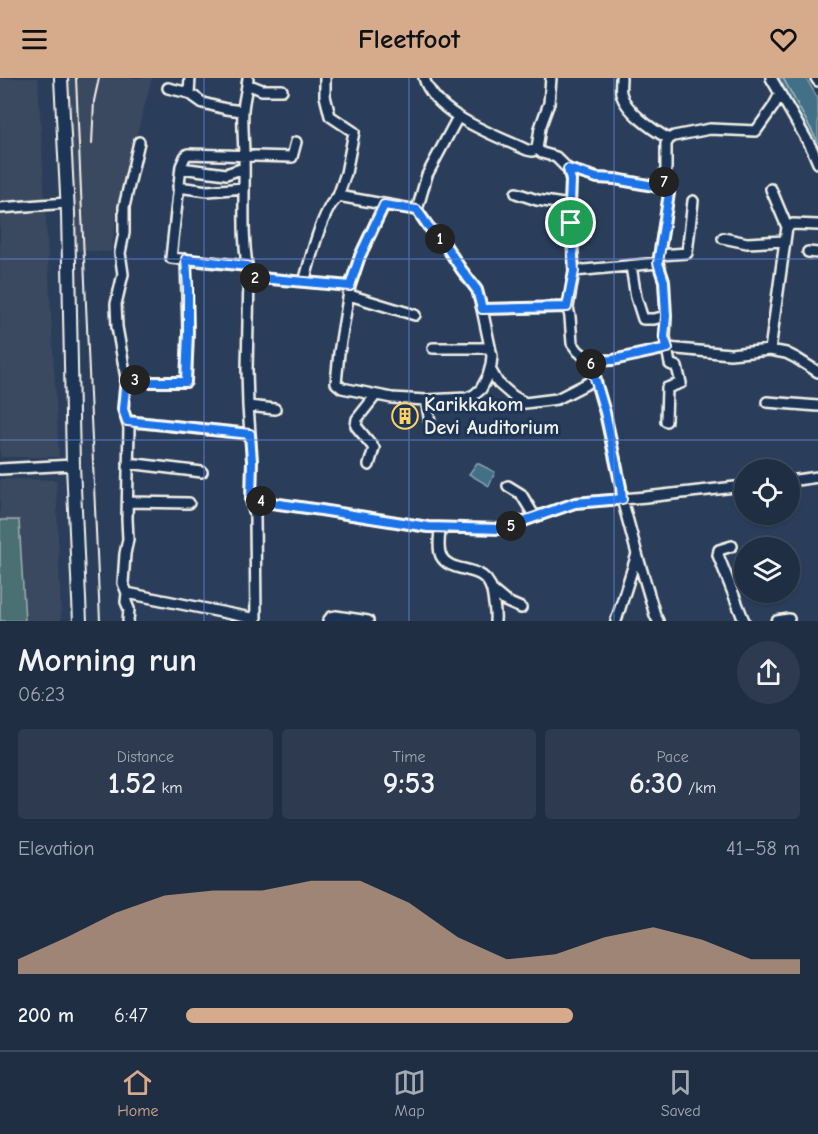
<!DOCTYPE html>
<html lang="en">
<head>
<meta charset="utf-8">
<style>
	body { margin:0; font-family:"Comic Neue",sans-serif; background:#2d3a4f; color:#f1f3f6; height:100vh; display:flex; flex-direction:column; font-size:22px; white-space:nowrap }
	* { box-sizing:border-box; margin:0 }
	p { font-size:20px; color:#a2a8b2 }
	.icon { flex:none; width:33px; height:33px; fill:none; stroke:currentColor; stroke-width:2; stroke-linecap:round; stroke-linejoin:round }
	.map { position:relative; height:543px; overflow:hidden }
	.sheet { display:flex; flex-direction:column; background:#202e44; flex:1 }
	.sheet>* { flex:none }
	.fabs { position:absolute; left:734px; top:381px; display:grid; gap:12px }
	.fabs a { display:grid; place-items:center; width:66px; height:66px; border-radius:50%; background:#202e44; box-shadow:0 2px 4px #0004,0 0 0 2px #3d4a5d; font-size:30px }
	.pin { position:absolute; display:grid; place-items:center; width:51px; height:51px; color:#fff; margin:-26px; border:3px solid #fff; border-radius:50%; box-shadow:0 2px 6px #0007 }
	.km { position:absolute; width:30px; height:30px; margin:-15px; border-radius:50%; background:#222; color:#fff; font-size:16px; line-height:30px; text-align:center }
	.round { display:grid; place-items:center; flex:none; width:63px; height:63px; border-radius:32px; background:#2d3a4f }
	.headline { display:flex; align-items:center; justify-content:space-between; height:102px; padding:0 18px }
	h1 { font-size:33px; font-weight:600; line-height:45px }
	.figures { display:grid; grid-template-columns:repeat(3,1fr); gap:9px; height:102px; padding:6px 18px }
	.figures div { display:grid; align-content:center; border-radius:6px; background:#2d3a4f; text-align:center }
	.figures b { font-size:30px; font-weight:600 }
	.figures small { font-size:16px; font-weight:400 }
	.figures p { font-size:16px }
	.chart { height:168px; padding:12px 18px }
	.chart p { display:flex; justify-content:space-between }
	.chart svg { width:100%; height:108px; margin-top:6px; fill:#d6ab8b; opacity:.7 }
	ul { padding:0 18px; list-style:none; font-size:20px }
	li { display:grid; grid-template-columns:96px 72px 1fr; align-items:center; height:45px }
	li i { height:15px; border-radius:8px; background:#d6ab8b }
	header { display:flex; justify-content:space-between; align-items:center; height:78px; padding:0 18px; background:#d6ab8b; color:#111; font-size:27px; font-weight:600 }
	.menu { display:flex; justify-content:space-around; align-items:center; height:84px; border-top:2px solid #3d4a5d; background:#202e44; font-size:16px; color:#a2a8b2 }
	.menu a { display:grid; justify-items:center; gap:3px }
	.menu .current { color:#d6ab8b }
	.map>svg:first-child { display:block }
	.built { fill:#3a4860 }
	.green { fill:#4b7073; stroke:#a0b0ae; stroke-width:1.5 }
	.water { fill:#436f87; stroke:#8aa3ae; stroke-width:1.5 }
	.lines { fill:none; stroke-linecap:round; stroke-linejoin:round }
	.shore { stroke:#adbdc1; stroke-width:1.5 }
	.minor-casing { stroke:#f4f1e8; stroke-width:14 }
	.major-casing { stroke:#f4f1e8; stroke-width:16 }
	.minor { stroke:#1d3557; stroke-width:9 }
	.major { stroke:#1d3557; stroke-width:12 }
	.rail { stroke:#f4f1e8; stroke-width:2 }
	.route-casing { stroke:#fff; stroke-width:12 }
	.route { stroke:#1a73e8; stroke-width:8 }
	.grid { fill:none; stroke:#6887de; stroke-width:1.5; stroke-opacity:0.55 }
	.labels { text-anchor:middle; dominant-baseline:central; stroke-width:6; stroke-linejoin:round; paint-order:stroke }
	.poi-label { font-size:20px; font-weight:bold; fill:#f4f1e8; stroke:#1d3557; text-anchor:start }
</style>
</head>
<body>
<header><svg class="icon" aria-label="menu" viewBox="0 0 24 24"><path d="M4 6h16M4 12h16M4 18h16"/></svg>Fleetfoot<svg class="icon" aria-label="heart" viewBox="0 0 24 24"><path d="M12 20l-8-8c-3-5 5-10 8-4 3-6 11-1 8 4z"/></svg></header>
<div class="map">
<svg width="818" height="543" viewBox="0 0 818 543">
	<rect width="100%" height="100%" fill="#2a3e5b"/>
	<filter id="ink" filterUnits="userSpaceOnUse"><feTurbulence type="fractalNoise" baseFrequency=".0167" numOctaves="2"/><feDisplacementMap in="SourceGraphic" scale="12" xChannelSelector="R" yChannelSelector="G"/><feConvolveMatrix kernelMatrix="1 2 1 2 8 2 1 2 1" color-interpolation-filters="sRGB"/></filter>
	<g filter="url(#ink)">
		<path class="built" d="M 0,0 L 38,0 L 59,379 L 0,379 Z
			M 66,0 L 152,0 L 118,126 L 111,174 L 74,172 Z
			M 0,401 L 56,402 L 61,543 L 0,543 Z"/>
		<path class="green" d="M 0,442 L 19,442 L 25,543 L 0,543 Z"/>
		<path class="water" d="M 776,0 L 806,0 L 818,21 L 818,76 Z
			M 477,385 L 495,394 L 489,408 L 469,396 Z"/>
		<g class="lines">
			<path class="shore" d="M 783,0 L 818,64"/>
			<g class="minor-casing">
				<path id="minor" d="M 248,0 C 247,11 244,21 243,32 C 242,48 244,63 244,79 C 245,119 241,159 249,199 L 247,291 L 248,328 L 252,383 L 251,422
					M 325,0 L 325,18 L 330,38 L 354,54 L 346,95 L 338,118 L 417,132 L 427,97 L 458,39
					M 424,0 C 435,37 495,57 527,72 L 532,73 L 537,71
					M 551,0 L 549,25 L 540,50 L 537,71 L 542,75 L 556,79 L 568,91 L 571,102 L 570,127 L 574,193 L 568,229 L 570,239 L 572,265 L 578,273 L 590,283 L 605,335 L 621,409 L 622,421 L 637,476 L 616,543
					M 621,0 C 621,5 620,10 621,15 C 625,33 653,52 669,61
					M 771,0 L 812,71 L 818,85
					M 816,0 L 818,3
					M 247,6 L 262,12 L 282,12
					M 168,10 L 189,15 L 203,25 L 226,31 L 243,33
					M 189,15 L 190,0
					M 181,90 L 226,96 L 244,90
					M 568,91 L 598,100 L 615,101 L 659,109 L 664,103 L 666,90 L 666,66 L 669,61 L 674,58 L 710,51 L 756,53 L 773,29 L 780,16
					M 664,103 L 669,115 L 658,185 L 664,203 L 666,238 L 665,259 L 670,286 L 677,289 L 681,305 L 667,310 L 666,343
					M 178,109 L 208,113 L 244,110
					M 771,111 L 787,149
					M 516,115 L 537,122 L 570,127
					M 0,130 L 67,125
					M 417,132 L 428,148 L 444,165 L 461,191 L 477,212 L 482,231 L 568,229
					M 723,160 L 747,165 L 785,163
					M 808,174 L 818,175
					M 660,177 L 687,175 L 693,123
					M 247,188 L 171,180 L 181,88 L 185,79 L 188,76 L 292,79 L 296,64
					M 631,188 L 636,219 L 643,241 L 654,241 L 666,238
					M 574,193 L 658,185
					M 249,199 L 350,208 L 339,275 L 336,305 L 342,310 L 392,320 L 426,322 L 467,320 L 474,317 L 481,311 L 488,298 L 491,287 L 492,278 L 482,231
					M 304,204 C 311,180 317,152 329,130 C 331,125 335,122 338,118
					M 350,208 L 360,178 L 384,127
					M 349,217 L 415,237
					M 433,270 L 490,270
					M 770,272 L 787,149 L 793,146 L 818,147
					M 590,283 L 613,282 L 668,270 L 730,276 L 770,272 L 786,275 L 796,280 L 818,294
					M 490,291 L 498,305 L 513,318 L 525,325 L 557,321 L 596,301
					M 126,300 L 148,304 L 186,304 L 188,254 L 186,181
					M 426,322 L 430,344
					M 767,324 L 818,328
					M 248,328 L 275,331
					M 127,343 L 250,356
					M 128,385 L 202,394
					M 369,387 L 374,370 L 356,348 L 357,341 L 376,317
					M 0,391 L 73,387
					M 789,403 L 818,399
					M 508,408 L 521,416 L 535,439
					M 128,424 L 189,425
					M 440,450 C 440,458 437,470 441,478 C 452,499 489,482 493,519 C 494,527 496,535 495,543
					M 732,468 L 719,472 L 718,477 L 744,543
					M 637,476 L 655,537 L 658,543
					M 493,513 L 505,523 L 521,530
					M 127,515 L 256,541
					M 128,543 L 129,531 L 126,524 L 127,515 L 123,505 L 125,476 L 128,461 L 127,441 L 129,350 L 123,331 L 126,300 L 117,249 L 116,226 L 123,196 L 120,175 L 124,155 L 124,129 L 139,64
					M 256,543 L 255,438 L 251,422 L 321,432 L 428,449 L 501,451 L 575,425 L 646,419 L 744,408
					M 328,543 L 331,539 L 336,538 L 368,543
					M 777,543 L 789,541"/>
			</g>
			<g class="major-casing">
				<path id="major" d="M 61,0 L 68,135 L 73,387 L 80,543"/>
			</g>
			<use href="#minor" class="minor"/>
			<use href="#major" class="major"/>
			<path class="rail" d="M 76,0 L 100,543
				M 92,66 L 94,23 L 99,0"/>
		</g>
	</g>
	<g class="lines" filter="url(#ink)">
		<g class="route-casing">
			<path id="route" d="M 568,91 L 597,100 L 615,101 L 659,109 L 664,103 L 669,115 L 658,185 L 664,203 L 666,238 L 664,259 L 668,270 L 613,282 L 590,283 L 605,334 L 621,409 L 622,421 L 575,425 L 501,451 L 428,449 L 321,432 L 251,422 L 252,383 L 250,356 L 127,343 L 123,331 L 126,300 L 148,304 L 186,304 L 188,254 L 188,211 L 186,181 L 247,188 L 249,199 L 350,208 L 360,178 L 384,127 L 417,132 L 428,148 L 444,165 L 461,191 L 477,212 L 482,231 L 567,229 L 574,193 L 570,127 L 571,102 Z"/>
		</g>
		<use href="#route" class="route"/>
	</g>
	<path class="grid" d="M 204,0 L 204,543M 409,0 L 409,543M 614,0 L 614,543M 0,181 L 818,181M 0,362 L 818,362"/>
	<defs>
		<g id="building-ring" transform="scale(1.35)"><circle r="9.5" fill="#1d3557" stroke="#ffd166" stroke-width="1.5"/><path d="M-4-6H4V6H1V3H-1V6H-4ZM-2.5-4.3h1.7v1.8h-1.7ZM.8-4.3h1.7v1.8H.8ZM-2.5-1h1.7V.8h-1.7ZM.8-1h1.7V.8H.8Z" fill="#ffd166"/></g>
	</defs>
	<g fill-rule="evenodd">
		<use href="#building-ring" x="405" y="338"/>
	</g>
	<g class="labels">
		<g class="poi-label">
			<text x="424" y="326">Karikkakom<tspan x="424" dy="23">Devi Auditorium</tspan></text>
		</g>
	</g>
</svg>
<div class="fabs">
<a><svg class="icon" aria-label="locate" viewBox="0 0 24 24"><circle cx="12" cy="12" r="6"/><path d="M12 2v4M12 18v4M2 12h4M18 12h4"/></svg></a>
<a><svg class="icon" aria-label="layers" viewBox="0 0 24 24"><path d="M12 4l9 5-9 5-9-5zM3 14l9 5 9-5"/></svg></a>
</div>
<div class="pin" style="left:571px;top:145px;background:#1e9e55"><svg class="icon" aria-label="arrive" viewBox="0 0 24 24"><path d="M6 21V4h12l-3 4 3 4H6"/></svg></div>
<b class="km" style="left:440px;top:161px">1</b>
<b class="km" style="left:255px;top:200px">2</b>
<b class="km" style="left:135px;top:302px">3</b>
<b class="km" style="left:261px;top:423px">4</b>
<b class="km" style="left:511px;top:448px">5</b>
<b class="km" style="left:591px;top:286px">6</b>
<b class="km" style="left:664px;top:104px">7</b>
</div>
<section class="sheet">
<div class="headline"><div><h1>Morning run</h1><p>06:23</p></div><a class="round"><svg class="icon" aria-label="share" viewBox="0 0 24 24"><path d="M12 15V3M7 8l5-5 5 5M5 13v7h14v-7"/></svg></a></div>
<div class="figures">
<div><p>Distance</p><b>1.52<small> km</small></b></div>
<div><p>Time</p><b>9:53</b></div>
<div><p>Pace</p><b>6:30<small> /km</small></b></div>
</div>
<div class="chart"><p><span>Elevation</span>41–58 m</p>
<svg viewBox="0 0 160 44" preserveAspectRatio="none"><path d="M0 44V38L10 29L20 19L30 12L40 10L50 10L60 6L70 6L80 15L90 29L100 38L110 36L120 29L130 25L140 30L150 38L160 38V44z"/></svg>
</div>
<ul>
<li><b>200 m</b>6:47<i style="width:63%"></i></li>
</ul>
</section>
<nav class="menu">
<a class="current"><svg class="icon" aria-label="home" viewBox="0 0 24 24"><path d="M3 11l9-7 9 7M6 9v11h12V9"/></svg>Home</a>
<a><svg class="icon" aria-label="map" viewBox="0 0 24 24"><path d="M3 6l6-2 6 2 6-2v14l-6 2-6-2-6 2zM9 4v14M15 6v14"/></svg>Map</a>
<a><svg class="icon" aria-label="saved" viewBox="0 0 24 24"><path d="M7 4h10v16l-5-4-5 4z"/></svg>Saved</a>
</nav>
</body>
</html>
